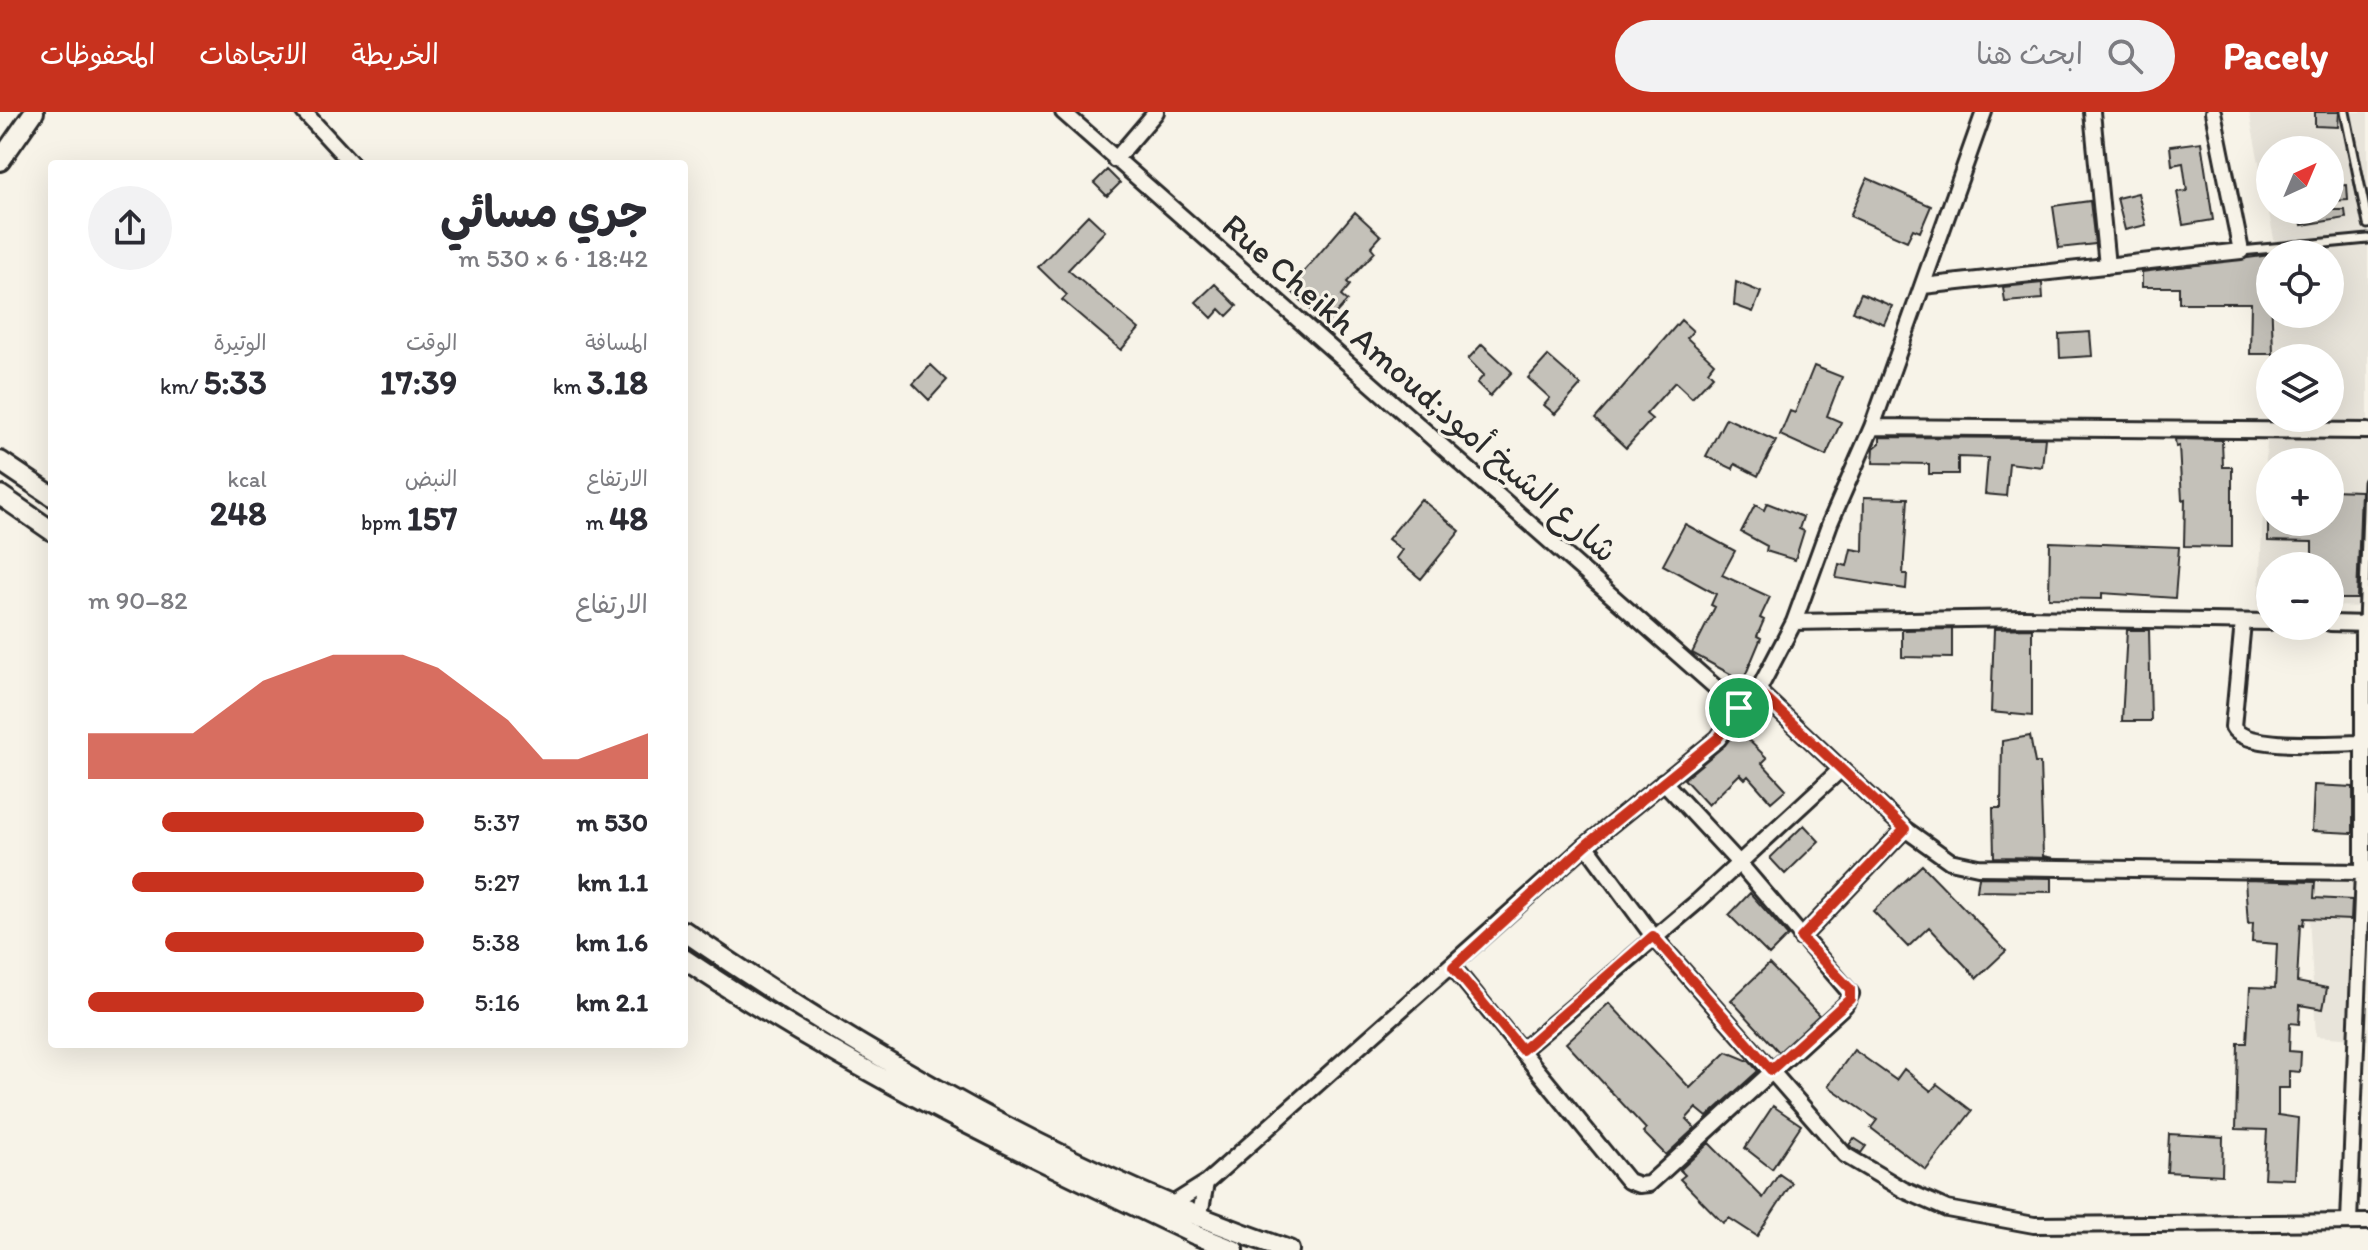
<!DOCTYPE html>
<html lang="ar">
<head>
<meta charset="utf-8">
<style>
	body { margin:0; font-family:Itim,"Playpen Sans Arabic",sans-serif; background:#f2f2f3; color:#2b2b33; direction:rtl; height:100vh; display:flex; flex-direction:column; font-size:30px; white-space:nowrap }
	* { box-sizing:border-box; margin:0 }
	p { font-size:26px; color:#7c7c81 }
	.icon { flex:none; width:44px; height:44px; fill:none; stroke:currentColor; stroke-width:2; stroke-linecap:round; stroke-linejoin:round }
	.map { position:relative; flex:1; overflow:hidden; direction:ltr }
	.panel { position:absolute; left:48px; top:48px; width:640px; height:888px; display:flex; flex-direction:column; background:#fff; border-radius:8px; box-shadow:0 8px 32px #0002; direction:rtl }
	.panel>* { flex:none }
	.needle { width:52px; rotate:44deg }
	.buttons { position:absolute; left:2256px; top:24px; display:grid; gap:16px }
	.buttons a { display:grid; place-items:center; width:88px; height:88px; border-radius:50%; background:#fff; box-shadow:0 8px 32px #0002; font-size:40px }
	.pin { position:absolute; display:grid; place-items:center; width:68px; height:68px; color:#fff; margin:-34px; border:4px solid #fff; border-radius:50%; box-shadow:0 2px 8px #0007 }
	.round { display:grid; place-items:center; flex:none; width:84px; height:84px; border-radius:42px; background:#f2f2f3 }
	.summary { display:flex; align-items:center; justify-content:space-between; height:136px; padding:0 40px }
	h1 { font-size:44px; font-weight:700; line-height:60px }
	.stats { display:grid; grid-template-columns:repeat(3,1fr); gap:12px; height:136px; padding:8px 40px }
	.stats div { display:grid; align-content:center }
	.stats b { font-size:34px; font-weight:700 }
	.stats small { font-size:22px; font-weight:400 }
	.stats p { font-size:22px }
	.chart { height:224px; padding:16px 40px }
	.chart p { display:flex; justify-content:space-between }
	.chart svg { width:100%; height:144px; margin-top:8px; fill:#c8321e; opacity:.7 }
	ul { padding:0 40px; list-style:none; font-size:26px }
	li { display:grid; grid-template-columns:128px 96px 1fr; align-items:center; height:60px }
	li i { height:20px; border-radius:10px; background:#c8321e }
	header { display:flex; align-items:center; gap:48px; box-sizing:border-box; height:112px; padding:0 40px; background:#c8321e; color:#fff }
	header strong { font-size:38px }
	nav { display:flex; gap:44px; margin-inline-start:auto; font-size:28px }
	.search { width:560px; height:72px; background:#f2f2f3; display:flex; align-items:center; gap:20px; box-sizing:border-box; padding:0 28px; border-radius:44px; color:#7c7c81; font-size:30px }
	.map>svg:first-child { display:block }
	.built { fill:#e8e4da; fill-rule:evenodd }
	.building { fill:#c4c1b9; stroke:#2b2b2b; stroke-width:2 }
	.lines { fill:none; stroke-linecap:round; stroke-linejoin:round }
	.service-casing { stroke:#2b2b2b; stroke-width:13 }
	.minor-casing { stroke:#2b2b2b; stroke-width:20 }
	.tertiary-casing { stroke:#2b2b2b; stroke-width:24 }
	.service { stroke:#f7f3e8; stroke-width:7 }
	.minor { stroke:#f7f3e8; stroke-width:14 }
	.tertiary { stroke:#f7f3e8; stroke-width:18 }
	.route-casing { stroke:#fff; stroke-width:16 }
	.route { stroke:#c8321e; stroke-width:10 }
	.labels { text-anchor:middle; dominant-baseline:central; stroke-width:6; stroke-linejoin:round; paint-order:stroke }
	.street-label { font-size:34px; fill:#2b2b2b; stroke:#f7f3e8 }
</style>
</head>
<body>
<header>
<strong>Pacely</strong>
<div class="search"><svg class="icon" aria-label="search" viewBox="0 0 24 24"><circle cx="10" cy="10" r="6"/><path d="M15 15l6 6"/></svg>ابحث هنا</div>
<nav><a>الخريطة</a><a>الاتجاهات</a><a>المحفوظات</a></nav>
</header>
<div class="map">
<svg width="2368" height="1138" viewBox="0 0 2368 1138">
	<rect width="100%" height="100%" fill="#f7f3e8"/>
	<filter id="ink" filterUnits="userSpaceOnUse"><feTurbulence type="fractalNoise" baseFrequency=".0125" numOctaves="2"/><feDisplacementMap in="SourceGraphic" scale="16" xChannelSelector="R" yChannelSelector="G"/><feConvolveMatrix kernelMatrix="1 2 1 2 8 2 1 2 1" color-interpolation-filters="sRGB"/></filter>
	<g filter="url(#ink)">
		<path class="built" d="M 2249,0 L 2368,0 L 2368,495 L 2330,494 L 2330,454 L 2270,454 L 2270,493 L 2258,493 L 2270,276 L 2270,306 L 2330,306 L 2330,246 L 2272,246 L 2274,202 L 2330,202 L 2330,142 L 2277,142 ZM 2270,38 L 2330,38 L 2330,98 L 2270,98 ZM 2270,350 L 2330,350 L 2330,410 L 2270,410 Z
			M 2368,767 L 2368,928 L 2316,924 L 2307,770 Z"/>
		<path class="building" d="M 2315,0 L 2339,0 L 2338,15 L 2315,14 Z
			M 2201,30 L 2213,108 L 2183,113 L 2177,80 L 2187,79 L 2183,51 L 2172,53 L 2170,34 Z
			M 1107,58 L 1120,71 L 1107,84 L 1094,71 Z
			M 1867,66 L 1931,94 L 1920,120 L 1913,117 L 1907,129 L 1850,104 Z
			M 2347,73 L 2348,88 L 2330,89 L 2330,74 Z
			M 2138,81 L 2146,113 L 2125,118 L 2117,86 Z
			M 2090,89 L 2095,132 L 2059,136 L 2053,94 Z
			M 2299,98 L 2345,98 L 2346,106 L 2302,113 Z
			M 1355,100 L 1381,124 L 1371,135 L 1375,140 L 1347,170 L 1350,173 L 1341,184 L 1347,189 L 1326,212 L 1289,177 Z
			M 1088,103 L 1105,119 L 1068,158 L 1139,217 L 1121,238 L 1062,188 L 1067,183 L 1038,155 Z
			M 2270,143 L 2273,242 L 2250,242 L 2251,191 L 2179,191 L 2179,175 L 2142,175 L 2142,160 Z
			M 1736,170 L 1761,180 L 1753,200 L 1734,193 Z
			M 2042,171 L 2043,187 L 2005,190 L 2003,175 Z
			M 1215,172 L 1237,194 L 1227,204 L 1220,197 L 1212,206 L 1196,190 Z
			M 1861,181 L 1892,194 L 1884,212 L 1853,199 Z
			M 1681,208 L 1693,219 L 1687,226 L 1714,251 L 1708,259 L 1713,264 L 1692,286 L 1675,270 L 1646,302 L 1652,307 L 1626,336 L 1595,307 Z
			M 2090,220 L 2092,244 L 2060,246 L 2059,222 Z
			M 1482,232 L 1512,260 L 1490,284 L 1477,271 L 1484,263 L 1468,247 Z
			M 1548,244 L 1581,273 L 1555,302 L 1544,293 L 1550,286 L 1528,266 Z
			M 931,253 L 947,268 L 929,288 L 913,272 Z
			M 1814,254 L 1842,265 L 1827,304 L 1841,310 L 1826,344 L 1780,323 L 1790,299 L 1795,301 Z
			M 1726,306 L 1776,329 L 1758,364 L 1735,352 L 1733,357 L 1706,344 Z
			M 1880,325 L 2045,326 L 2042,355 L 2009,351 L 2006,384 L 1985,382 L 1988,346 L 1958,345 L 1958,362 L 1929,362 L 1929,352 L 1873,351 L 1874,336 L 1880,331 Z
			M 2175,327 L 2222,328 L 2223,355 L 2232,355 L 2232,435 L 2184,434 L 2185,387 L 2182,388 L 2179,334 L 2176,335 Z
			M 2330,378 L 2361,379 L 2357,487 L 2330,487 L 2330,454 L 2312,454 L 2312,430 L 2268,429 L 2268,410 L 2330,410 Z
			M 1864,385 L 1908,386 L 1903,462 L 1907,462 L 1906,477 L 1836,466 L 1839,452 L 1847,454 L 1851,437 L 1863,439 Z
			M 1421,387 L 1460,419 L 1421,467 L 1396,446 L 1402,438 L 1388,427 Z
			M 1767,391 L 1803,405 L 1799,417 L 1804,419 L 1795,448 L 1766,439 L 1767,434 L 1741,420 L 1755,393 L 1764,398 Z
			M 1685,412 L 1735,439 L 1722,463 L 1770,485 L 1760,506 L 1764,508 L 1757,524 L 1761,526 L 1743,569 L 1692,541 L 1715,495 L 1711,493 L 1716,482 L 1663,453 Z
			M 2050,430 L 2179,435 L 2175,486 L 2102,481 L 2102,487 L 2049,486 Z
			M 2032,516 L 2032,604 L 1991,600 L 1994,517 Z
			M 1952,517 L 1952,546 L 1902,545 L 1902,518 Z
			M 2127,518 L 2149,518 L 2151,609 L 2122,609 Z
			M 1737,617 L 1767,646 L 1762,651 L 1786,677 L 1771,690 L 1748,664 L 1745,667 L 1740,662 L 1708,693 L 1684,667 L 1725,633 Z
			M 2030,624 L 2035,651 L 2040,651 L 2043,744 L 2053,746 L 1994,745 L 1993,696 L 2001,696 L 2002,629 Z
			M 2314,673 L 2353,675 L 2353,721 L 2312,719 Z
			M 1804,713 L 1819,729 L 1785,762 L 1770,746 Z
			M 1922,753 L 2006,839 L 1977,866 L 1929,815 L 1908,835 L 1873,799 Z
			M 1979,765 L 2052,766 L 2052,780 L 1977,779 Z
			M 2245,768 L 2315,770 L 2314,786 L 2352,788 L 2351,808 L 2304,806 L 2303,813 L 2300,812 L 2297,870 L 2327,876 L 2323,897 L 2300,893 L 2299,912 L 2290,911 L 2289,939 L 2301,940 L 2300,960 L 2289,959 L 2289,976 L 2278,976 L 2278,1003 L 2298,1006 L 2295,1067 L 2264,1066 L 2267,1018 L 2236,1017 L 2238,931 L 2247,931 L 2250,875 L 2275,876 L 2277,832 L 2252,830 L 2253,811 L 2248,812 Z
			M 1750,781 L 1788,824 L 1769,843 L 1729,803 Z
			M 1769,852 L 1819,903 L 1779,940 L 1731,888 Z
			M 1609,891 L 1690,976 L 1727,940 L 1749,949 L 1758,959 L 1707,1005 L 1696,996 L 1686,1007 L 1695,1016 L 1666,1043 L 1643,1020 L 1646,1017 L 1566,931 Z
			M 1854,938 L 1896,968 L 1904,957 L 1931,979 L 1937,972 L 1972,999 L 1926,1058 L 1871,1016 L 1877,1008 L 1828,974 Z
			M 1773,994 L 1801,1013 L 1772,1057 L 1745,1036 Z
			M 2169,1022 L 2223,1025 L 2222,1063 L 2167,1060 Z
			M 1854,1026 L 1866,1034 L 1861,1041 L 1849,1033 Z
			M 1709,1031 L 1763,1086 L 1779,1062 L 1792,1071 L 1757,1124 L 1729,1106 L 1723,1111 L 1680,1067 L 1685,1063 L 1680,1058 Z"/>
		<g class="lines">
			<g class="service-casing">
				<path id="service" d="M 2345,0 L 2368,112
					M 2241,139 L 2368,127
					M 2363,512 L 2368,370"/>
			</g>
			<g class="minor-casing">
				<path id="minor" d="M 304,0 L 352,52
					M 1063,0 L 1739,596
					M 2092,0 L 2107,154
					M 1115,48 L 1156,0
					M 1923,174 L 2241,139 L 2213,0
					M 1872,315 L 2368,319
					M 1794,510 L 2023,506 L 2270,510
					M 2243,510 L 2233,615 C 2245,639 2337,631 2363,631
					M 2330,511 L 2368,512
					M 1758,579 L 1905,717 L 1950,749 L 1978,755 L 2363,760
					M 1586,733 L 1653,824 L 1845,1043 L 1904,1078 L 1947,1097 L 2034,1113 L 2368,1110
					M 1801,826 L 1905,717
					M 1453,855 L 1628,1069 L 1639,1073 L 1649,1072 L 1845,893 L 1851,882 L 1739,751 L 1663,669
					M 1522,938 L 1697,790 L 1840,658
					M 1171,1093 L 1206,1071 L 1586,733 L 1718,626 L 1739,596 L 1758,579 L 1794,510 L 1830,411 L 1872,315 L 1984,0
					M 1199,1107 L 1206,1071
					M 2349,1110 L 2363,760 L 2363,512"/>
			</g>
			<g class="tertiary-casing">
				<path id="tertiary" d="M 0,49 L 34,0
					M 0,349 L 52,384
					M 0,383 L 52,419
					M 684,819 C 871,947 1074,1064 1289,1138
					M 684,847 C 846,956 1020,1040 1196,1123 L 1234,1138"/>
			</g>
			<use href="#service" class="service"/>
			<use href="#minor" class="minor"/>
			<use href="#tertiary" class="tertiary"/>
		</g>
	</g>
	<g class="lines" filter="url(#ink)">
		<g class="route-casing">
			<path id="route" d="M 1758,579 L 1905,717 L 1801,826 L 1850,877 L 1850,887 L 1771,958 L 1653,824 L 1522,938 L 1453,855 L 1586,733 L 1718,626 L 1739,596 Z"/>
		</g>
		<use href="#route" class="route"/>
	</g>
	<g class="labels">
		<g class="street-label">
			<text transform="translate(1420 276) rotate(41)">Rue Cheikh Amoud;شارع الشيخ أمود</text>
		</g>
	</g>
</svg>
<div class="buttons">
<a><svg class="needle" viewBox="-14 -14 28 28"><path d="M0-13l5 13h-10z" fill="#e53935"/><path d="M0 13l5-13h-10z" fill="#7c7c81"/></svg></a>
<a><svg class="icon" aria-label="locate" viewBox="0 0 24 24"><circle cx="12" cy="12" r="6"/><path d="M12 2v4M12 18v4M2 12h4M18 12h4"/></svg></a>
<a><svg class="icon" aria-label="layers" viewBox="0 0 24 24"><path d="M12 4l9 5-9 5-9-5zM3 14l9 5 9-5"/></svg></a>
<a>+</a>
<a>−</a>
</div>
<div class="pin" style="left:1739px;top:596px;background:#1e9e55"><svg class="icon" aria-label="arrive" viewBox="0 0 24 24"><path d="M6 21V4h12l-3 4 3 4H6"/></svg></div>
<section class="panel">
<div class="summary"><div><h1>جري مسائي</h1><p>18:42 · 6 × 530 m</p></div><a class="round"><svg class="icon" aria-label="share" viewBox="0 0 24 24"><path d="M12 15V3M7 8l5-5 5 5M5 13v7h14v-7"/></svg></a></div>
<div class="stats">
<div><p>المسافة</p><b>3.18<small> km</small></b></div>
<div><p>الوقت</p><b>17:39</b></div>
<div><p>الوتيرة</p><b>5:33<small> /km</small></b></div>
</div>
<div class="stats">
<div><p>الارتفاع</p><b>48<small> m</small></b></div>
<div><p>النبض</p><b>157<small> bpm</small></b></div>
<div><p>kcal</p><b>248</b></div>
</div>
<div class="chart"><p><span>الارتفاع</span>82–90 m</p>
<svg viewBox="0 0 160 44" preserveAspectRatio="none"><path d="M0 44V30L10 30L20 30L30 30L40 22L50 14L60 10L70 6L80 6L90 6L100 10L110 18L120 26L130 38L140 38L150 34L160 30V44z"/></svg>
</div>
<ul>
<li><b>530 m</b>5:37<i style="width:78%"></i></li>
<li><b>1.1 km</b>5:27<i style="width:87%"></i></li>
<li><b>1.6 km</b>5:38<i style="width:77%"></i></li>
<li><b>2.1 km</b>5:16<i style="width:100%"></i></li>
</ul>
</section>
</div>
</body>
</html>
